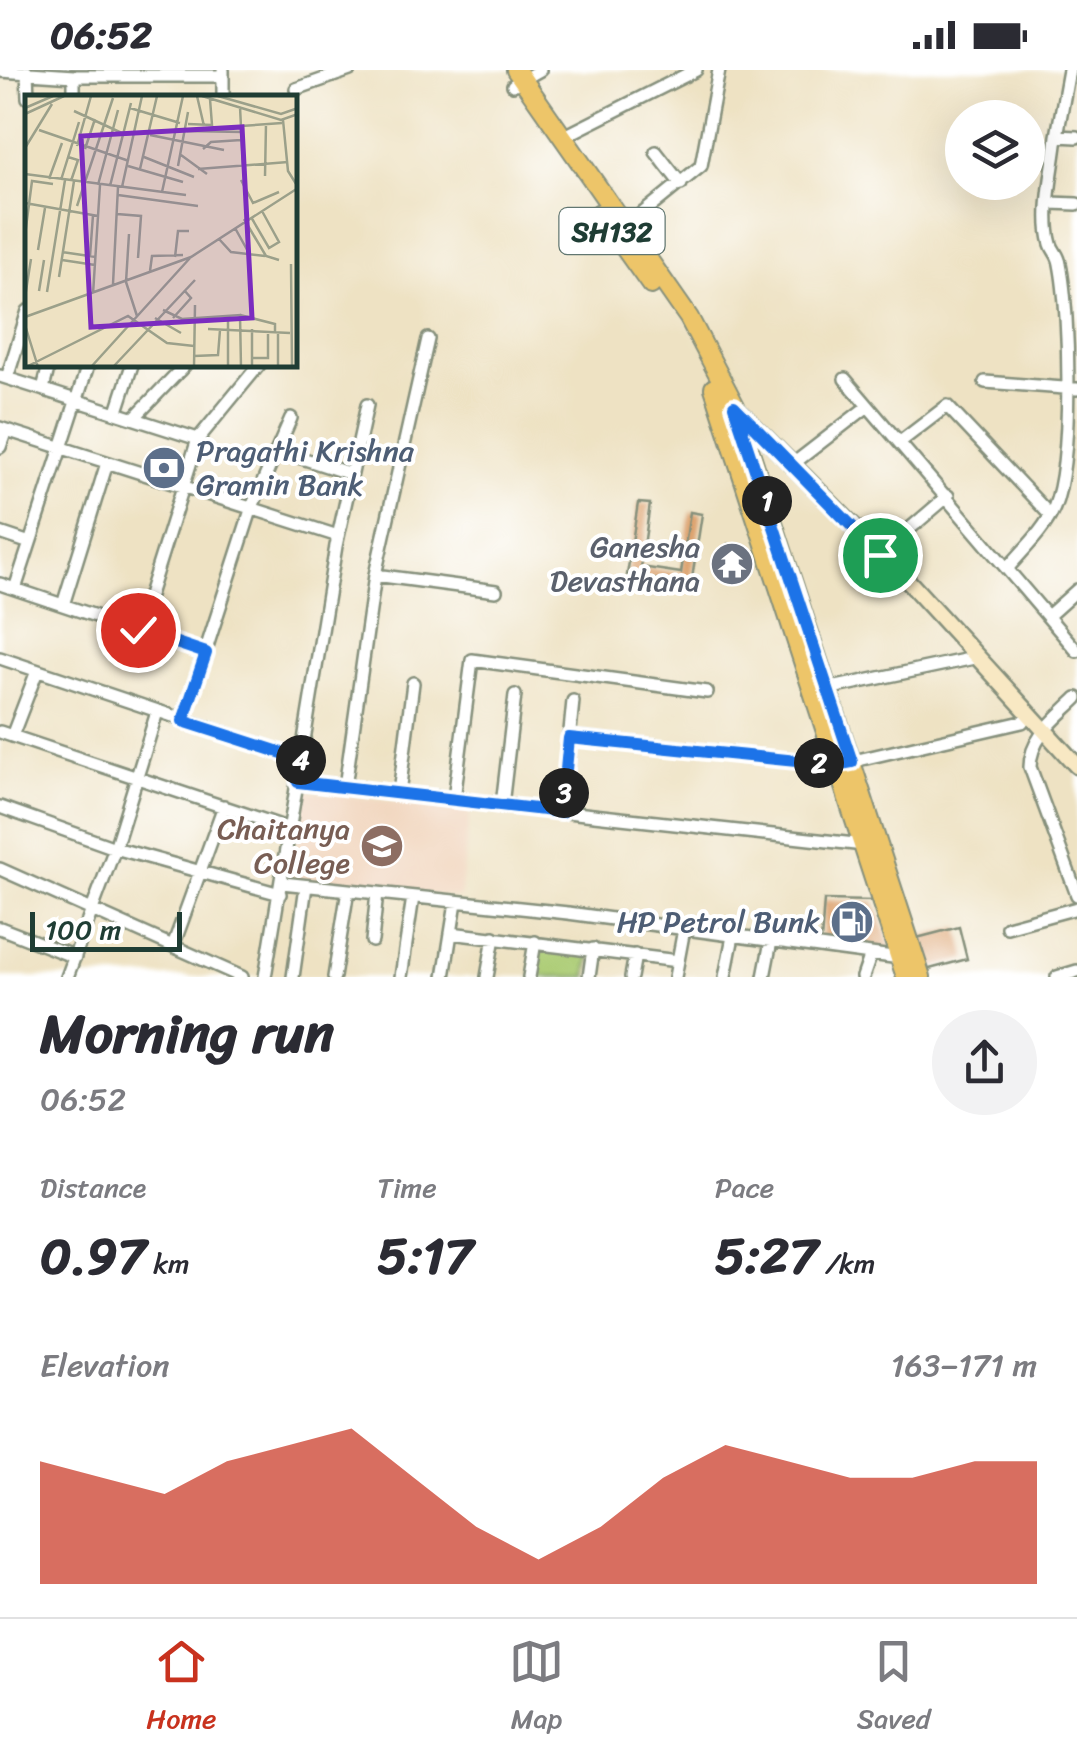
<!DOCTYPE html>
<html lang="en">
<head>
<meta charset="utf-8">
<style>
	body { margin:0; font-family:Sriracha,sans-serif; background:#f2f2f3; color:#2b2b33; height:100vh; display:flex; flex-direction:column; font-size:38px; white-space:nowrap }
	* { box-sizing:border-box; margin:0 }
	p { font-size:32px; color:#7c7c81 }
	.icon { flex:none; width:55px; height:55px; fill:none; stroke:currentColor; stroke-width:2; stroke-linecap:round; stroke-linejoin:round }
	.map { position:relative; height:907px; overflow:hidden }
	.panel { display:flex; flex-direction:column; background:#fff; flex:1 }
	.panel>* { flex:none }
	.fabs { position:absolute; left:945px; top:30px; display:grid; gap:20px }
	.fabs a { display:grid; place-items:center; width:100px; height:100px; border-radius:50%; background:#fff; box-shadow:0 10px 40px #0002; font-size:50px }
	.scale { position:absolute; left:30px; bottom:25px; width:152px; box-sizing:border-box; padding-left:10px; border:5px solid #1f3d34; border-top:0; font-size:28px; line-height:35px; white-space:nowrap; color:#1f3d34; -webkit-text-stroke:8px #fff; paint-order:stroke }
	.pin { position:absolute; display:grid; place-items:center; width:85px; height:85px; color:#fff; margin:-42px; border:5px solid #fff; border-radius:50%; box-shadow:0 2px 10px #0007 }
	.km { position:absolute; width:50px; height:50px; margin:-25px; border-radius:50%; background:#222; color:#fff; font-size:28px; line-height:50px; text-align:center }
	.round { display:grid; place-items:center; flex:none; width:105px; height:105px; border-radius:52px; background:#f2f2f3 }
	.head { display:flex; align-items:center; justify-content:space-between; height:170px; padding:0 40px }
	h1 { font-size:55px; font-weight:700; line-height:75px }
	.stats { display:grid; grid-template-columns:repeat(3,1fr); gap:15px; height:170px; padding:10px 40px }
	.stats div { display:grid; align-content:center }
	.stats b { font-size:50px; font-weight:700 }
	.stats small { font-size:28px; font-weight:400 }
	.stats p { font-size:28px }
	.chart { height:280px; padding:20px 40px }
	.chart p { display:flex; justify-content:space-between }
	.chart svg { width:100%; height:180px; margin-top:10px; fill:#c8321e; opacity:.7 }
	.status { display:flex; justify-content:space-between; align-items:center; height:70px; padding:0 50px; background:#fff; direction:ltr }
	.status svg { height:28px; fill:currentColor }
	.dock { display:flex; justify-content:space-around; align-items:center; height:140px; border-top:2px solid #e1e1e2; background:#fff; font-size:28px; color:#7c7c81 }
	.dock a { display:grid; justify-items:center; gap:5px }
	.dock .active { color:#c8321e }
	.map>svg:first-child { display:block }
	.built { fill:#f1d5bd }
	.green { fill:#accc74; stroke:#668454; stroke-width:2.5 }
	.building { fill:#d99a61 }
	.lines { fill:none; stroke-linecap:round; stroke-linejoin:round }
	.street-casing { stroke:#86907c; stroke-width:16 }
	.secondary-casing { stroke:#86907c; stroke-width:20 }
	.primary-casing { stroke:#86907c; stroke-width:22 }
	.street { stroke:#fff; stroke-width:11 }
	.secondary { stroke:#f8e8c3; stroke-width:15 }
	.primary { stroke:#edc569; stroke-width:18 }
	.route-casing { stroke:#fff; stroke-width:20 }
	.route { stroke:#1a73e8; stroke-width:12 }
	.labels { text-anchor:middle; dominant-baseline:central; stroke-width:8; stroke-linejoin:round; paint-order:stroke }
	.shield { fill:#fff; stroke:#627771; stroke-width:2.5 }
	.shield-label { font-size:28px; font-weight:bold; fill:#1f3d34 }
	.service-label { font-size:30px; fill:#4e5e75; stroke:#fff; text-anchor:start }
	.worship-label { font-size:30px; fill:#5b616d; stroke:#fff; text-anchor:end }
	.education-label { font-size:30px; fill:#785e54; stroke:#fff; text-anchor:end }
	.inset-road { fill:none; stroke:#9ba08a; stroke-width:2.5 }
	.view { fill:#7b2cbf; fill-opacity:0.15; stroke:#7b2cbf; stroke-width:5 }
	.inset-edge { fill:none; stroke:#1f3d34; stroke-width:5 }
</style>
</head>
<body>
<div class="status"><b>06:52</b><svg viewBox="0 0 49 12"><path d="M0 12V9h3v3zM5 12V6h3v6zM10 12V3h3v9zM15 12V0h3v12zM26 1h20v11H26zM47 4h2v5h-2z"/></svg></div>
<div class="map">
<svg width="1077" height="907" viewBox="0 0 1077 907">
	<rect width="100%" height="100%" fill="#fff"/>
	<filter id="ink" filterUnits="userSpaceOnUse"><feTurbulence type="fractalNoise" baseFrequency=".01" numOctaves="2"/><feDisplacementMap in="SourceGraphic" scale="20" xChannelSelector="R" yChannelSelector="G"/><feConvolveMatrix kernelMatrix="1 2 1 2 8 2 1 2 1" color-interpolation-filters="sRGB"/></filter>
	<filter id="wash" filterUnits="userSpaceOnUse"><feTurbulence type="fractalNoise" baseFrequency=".0048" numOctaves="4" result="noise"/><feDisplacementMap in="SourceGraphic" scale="40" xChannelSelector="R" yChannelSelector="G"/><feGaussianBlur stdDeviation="2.25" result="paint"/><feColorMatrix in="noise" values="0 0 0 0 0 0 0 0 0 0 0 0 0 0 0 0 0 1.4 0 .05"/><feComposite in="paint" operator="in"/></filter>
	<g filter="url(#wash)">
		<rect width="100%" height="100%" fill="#eee2c3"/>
		<path class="built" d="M 306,721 L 470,741 L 460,827 L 292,811 Z"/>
		<path class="green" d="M 537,874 L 591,881 L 587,907 L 532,907 Z"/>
		<g id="blocks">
			<path class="building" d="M 638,433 L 650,434 L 641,497 L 681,503 L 690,442 L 702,444 L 691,515 L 627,505 Z
				M 728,474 L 739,479 L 737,501 L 723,500 Z
				M 824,830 L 874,831 L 893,882 L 821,872 Z
				M 959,857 L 967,889 L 922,901 L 913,869 Z"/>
		</g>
	</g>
	<g filter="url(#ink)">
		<use href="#blocks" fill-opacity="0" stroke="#86907c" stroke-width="2.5"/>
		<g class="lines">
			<g class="street-casing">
				<path id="street" d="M 0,1 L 74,6 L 223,6
					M 27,1 L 28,28
					M 74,6 L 74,28
					M 513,15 L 540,0
					M 296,19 L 350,0
					M 223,28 L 223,0
					M 1057,66 L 1069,0
					M 561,68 L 696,0
					M 656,82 L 681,114
					M 1051,133 L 1077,134
					M 622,160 L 701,96 L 719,0
					M 0,306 L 198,369
					M 7,308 L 28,241
					M 845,309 L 1077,581
					M 985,312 L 1077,319
					M 43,319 L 49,295
					M 117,341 L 132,295
					M 135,347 L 185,295
					M 0,358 L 338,466
					M 900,372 L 947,336 L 1050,445
					M 0,377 L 6,360
					M 277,380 L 351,404
					M 793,394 L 868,336
					M 0,463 L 30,473
					M 879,485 L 948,426
					M 1007,499 C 1022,481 1045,460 1054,438 C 1073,392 1070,244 1060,194 C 1059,185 1053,181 1051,174 C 1042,143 1054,98 1057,66 L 1077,67
					M 375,505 L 496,521
					M 0,514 L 206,583
					M 15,519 L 88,295
					M 63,535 L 107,393
					M 1048,546 L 1077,520
					M 138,560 L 198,369 L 259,295
					M 0,588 L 301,689
					M 827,619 L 979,587
					M 1077,628 C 1057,648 1030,667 1030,697 L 1077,825
					M 183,651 L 252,437 L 291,348
					M 0,662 L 290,759
					M 12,666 L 37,601
					M 569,667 L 836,695 L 1022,652 L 1028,646
					M 297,712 L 864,775
					M 345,717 L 375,505 L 428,269
					M 399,723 L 413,613
					M 454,729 L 472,590 L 707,622
					M 502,735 L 515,625
					M 0,737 L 115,778 L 280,824
					M 562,741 L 573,631
					M 0,799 L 242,907
					M 282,813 L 568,843 L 900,888
					M 1007,857 L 1077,838
					M 0,858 L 75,887
					M 451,863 L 678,891
					M 372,871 L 377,823
					M 173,876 L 224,736
					M 67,907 L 115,778 L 157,642
					M 265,907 L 336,476 L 367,335
					M 293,907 L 306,816
					M 334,907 L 348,820
					M 401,907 L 413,827
					M 444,907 L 456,832
					M 487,907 L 494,867
					M 529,907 L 535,872
					M 589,907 L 593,879
					M 631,907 L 635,885
					M 675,907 L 684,859
					M 725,907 L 733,866
					M 764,907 L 771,871
					M 863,907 L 871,884
					M 1057,907 L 1077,901"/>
			</g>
			<g class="secondary-casing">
				<path id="secondary" d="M 735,337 L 908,511 L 1077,696"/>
			</g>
			<g class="primary-casing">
				<path id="primary" d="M 516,0 L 689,248 L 735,336 L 921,907
					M 600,143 L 651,215
					M 714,318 L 906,907"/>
			</g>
			<use href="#street" class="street"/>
			<use href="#secondary" class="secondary"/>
			<use href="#primary" class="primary"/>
		</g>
	</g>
	<g class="lines" filter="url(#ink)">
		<g class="route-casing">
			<path id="route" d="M 138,560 L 206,583 L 183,651 L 301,689 L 298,712 L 562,742 L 569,668 L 836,695 L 852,692 L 734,336 L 880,485"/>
		</g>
		<use href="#route" class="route"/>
	</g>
	<defs>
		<g id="bank-disc" transform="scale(2.25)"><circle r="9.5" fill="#5c6f8a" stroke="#fff"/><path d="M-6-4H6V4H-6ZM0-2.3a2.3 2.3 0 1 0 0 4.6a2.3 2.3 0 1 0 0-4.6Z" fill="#fff"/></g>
		<g id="temple-disc" transform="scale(2.25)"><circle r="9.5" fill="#6b7280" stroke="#fff"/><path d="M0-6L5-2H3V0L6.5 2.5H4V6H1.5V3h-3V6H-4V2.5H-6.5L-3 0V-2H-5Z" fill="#fff"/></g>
		<g id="university-disc" transform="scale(2.25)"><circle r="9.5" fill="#8d6e63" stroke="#fff"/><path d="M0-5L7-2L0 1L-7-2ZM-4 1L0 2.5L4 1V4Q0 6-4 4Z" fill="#fff"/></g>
		<g id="fuel-disc" transform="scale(2.25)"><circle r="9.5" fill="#5c6f8a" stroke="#fff"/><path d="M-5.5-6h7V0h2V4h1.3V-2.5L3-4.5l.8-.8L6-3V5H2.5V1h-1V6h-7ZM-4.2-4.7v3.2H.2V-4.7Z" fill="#fff"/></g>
	</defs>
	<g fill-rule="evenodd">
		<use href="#bank-disc" x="164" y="398"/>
		<use href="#temple-disc" x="732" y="494"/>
		<use href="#university-disc" x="382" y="776"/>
		<use href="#fuel-disc" x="852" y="852"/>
	</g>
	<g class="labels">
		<rect class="shield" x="559.5" y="138" width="105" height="46" rx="8"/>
		<g class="shield-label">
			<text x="612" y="161">SH132</text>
		</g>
		<g class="service-label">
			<text x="196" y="381">Pragathi Krishna<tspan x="196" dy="34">Gramin Bank</tspan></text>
			<text x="820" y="852" text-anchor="end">HP Petrol Bunk</text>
		</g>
		<g class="worship-label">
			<text x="700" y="477">Ganesha<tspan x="700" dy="34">Devasthana</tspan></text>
		</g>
		<g class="education-label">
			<text x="350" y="759">Chaitanya<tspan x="350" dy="34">College</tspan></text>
		</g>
	</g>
	<g transform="translate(25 25)">
		<rect width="272" height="272" fill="#eee2c3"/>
		<path class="inset-road" d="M 172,1 L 179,31M 177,1 L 256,25 L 273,19M 193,1 L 256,19 L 273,13M 215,12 L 218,72M 0,13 L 28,1M 105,13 L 155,28M 49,16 L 99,39M 0,19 L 39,1M 258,25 L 263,76 L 273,92M 163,29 L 187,30 L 185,4M 216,31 L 257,28M 14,35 L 104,66M 162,36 L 217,37M 125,40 L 199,55M 52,51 L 66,1M 0,53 L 27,9M 60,54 L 70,24M 178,54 L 186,47 L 216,45M 156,60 L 182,79M 43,62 L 53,65 L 46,86M 119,62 L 169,82M 103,71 L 158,87M 153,71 L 163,17M 115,74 L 132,1M 173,74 L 263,67M 0,79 L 161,100M 240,81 L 241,29M 24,84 L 37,48M 36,85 L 54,27M 216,85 L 228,108 L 254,97M 73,90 L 93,15M 85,91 L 106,8M 97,92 L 117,1M 137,97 L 158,1M 93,100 L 173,111M 0,108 L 73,121M 52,111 L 88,3M 92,119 L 116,121 L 113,163M 226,122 L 244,153 L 254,147 L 237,116M 219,124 L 241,161 L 254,165M 210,133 L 225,160M 104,139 L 101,187 L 112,221M 0,140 L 7,86 L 28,89M 194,144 L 206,157 L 240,161M 13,155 L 20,113M 37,157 L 71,162M 65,161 L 68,120M 150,162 L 153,136 L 164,136M 37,165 L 70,170M 266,169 L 267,272M 125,176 L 127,161 L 158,160M 34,182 L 49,86M 88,189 L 93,92M 14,196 L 19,165M 22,197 L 40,85M 68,199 L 75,90M 0,202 L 6,164M 138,215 L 157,224 L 215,220 L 216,272M 215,220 L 250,229 L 250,238M 0,222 L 166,162 L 273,93M 130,223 L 156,238M 148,223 L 166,203 L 159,195M 0,230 L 13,272M 183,234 L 265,238M 227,234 L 227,272M 253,238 L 253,272M 169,261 L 193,260 L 195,235M 227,263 L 243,263 L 243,237M 1,272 L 103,221 L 142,248 L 169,251M 66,272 L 165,163M 88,272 L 170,185M 169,272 L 170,210M 203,272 L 203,220"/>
		<path class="view" d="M 217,32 L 227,223 L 66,232 L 56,41 Z"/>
		<rect width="272" height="272" class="inset-edge"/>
	</g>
</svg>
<div class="fabs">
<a><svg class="icon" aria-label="layers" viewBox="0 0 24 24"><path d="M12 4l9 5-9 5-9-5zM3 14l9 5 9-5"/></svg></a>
</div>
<div class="scale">100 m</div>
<div class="pin" style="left:880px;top:485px;background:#1e9e55"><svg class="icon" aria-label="arrive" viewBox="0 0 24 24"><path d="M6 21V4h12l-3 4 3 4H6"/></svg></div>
<div class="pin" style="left:138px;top:560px;background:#d93025"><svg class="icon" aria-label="check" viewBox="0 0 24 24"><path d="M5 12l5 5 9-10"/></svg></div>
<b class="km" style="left:767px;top:431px">1</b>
<b class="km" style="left:819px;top:693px">2</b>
<b class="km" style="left:564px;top:723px">3</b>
<b class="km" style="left:301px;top:690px">4</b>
</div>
<section class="panel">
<div class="head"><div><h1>Morning run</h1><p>06:52</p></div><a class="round"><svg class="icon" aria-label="share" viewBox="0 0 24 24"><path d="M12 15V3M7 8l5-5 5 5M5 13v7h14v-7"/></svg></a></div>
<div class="stats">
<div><p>Distance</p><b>0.97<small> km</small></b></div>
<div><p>Time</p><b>5:17</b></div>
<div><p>Pace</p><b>5:27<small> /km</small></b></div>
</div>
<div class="chart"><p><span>Elevation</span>163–171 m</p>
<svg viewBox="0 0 160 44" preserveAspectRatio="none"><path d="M0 44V14L10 18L20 22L30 14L40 10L50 6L60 18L70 30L80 38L90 30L100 18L110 10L120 14L130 18L140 18L150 14L160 14V44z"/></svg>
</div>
</section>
<nav class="dock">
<a class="active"><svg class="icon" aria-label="home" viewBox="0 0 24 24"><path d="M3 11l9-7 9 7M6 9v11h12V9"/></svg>Home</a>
<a><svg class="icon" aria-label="map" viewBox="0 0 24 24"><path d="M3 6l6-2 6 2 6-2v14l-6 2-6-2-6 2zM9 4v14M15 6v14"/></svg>Map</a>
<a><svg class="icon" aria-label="saved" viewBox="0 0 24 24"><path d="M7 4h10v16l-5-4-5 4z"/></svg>Saved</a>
</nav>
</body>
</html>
